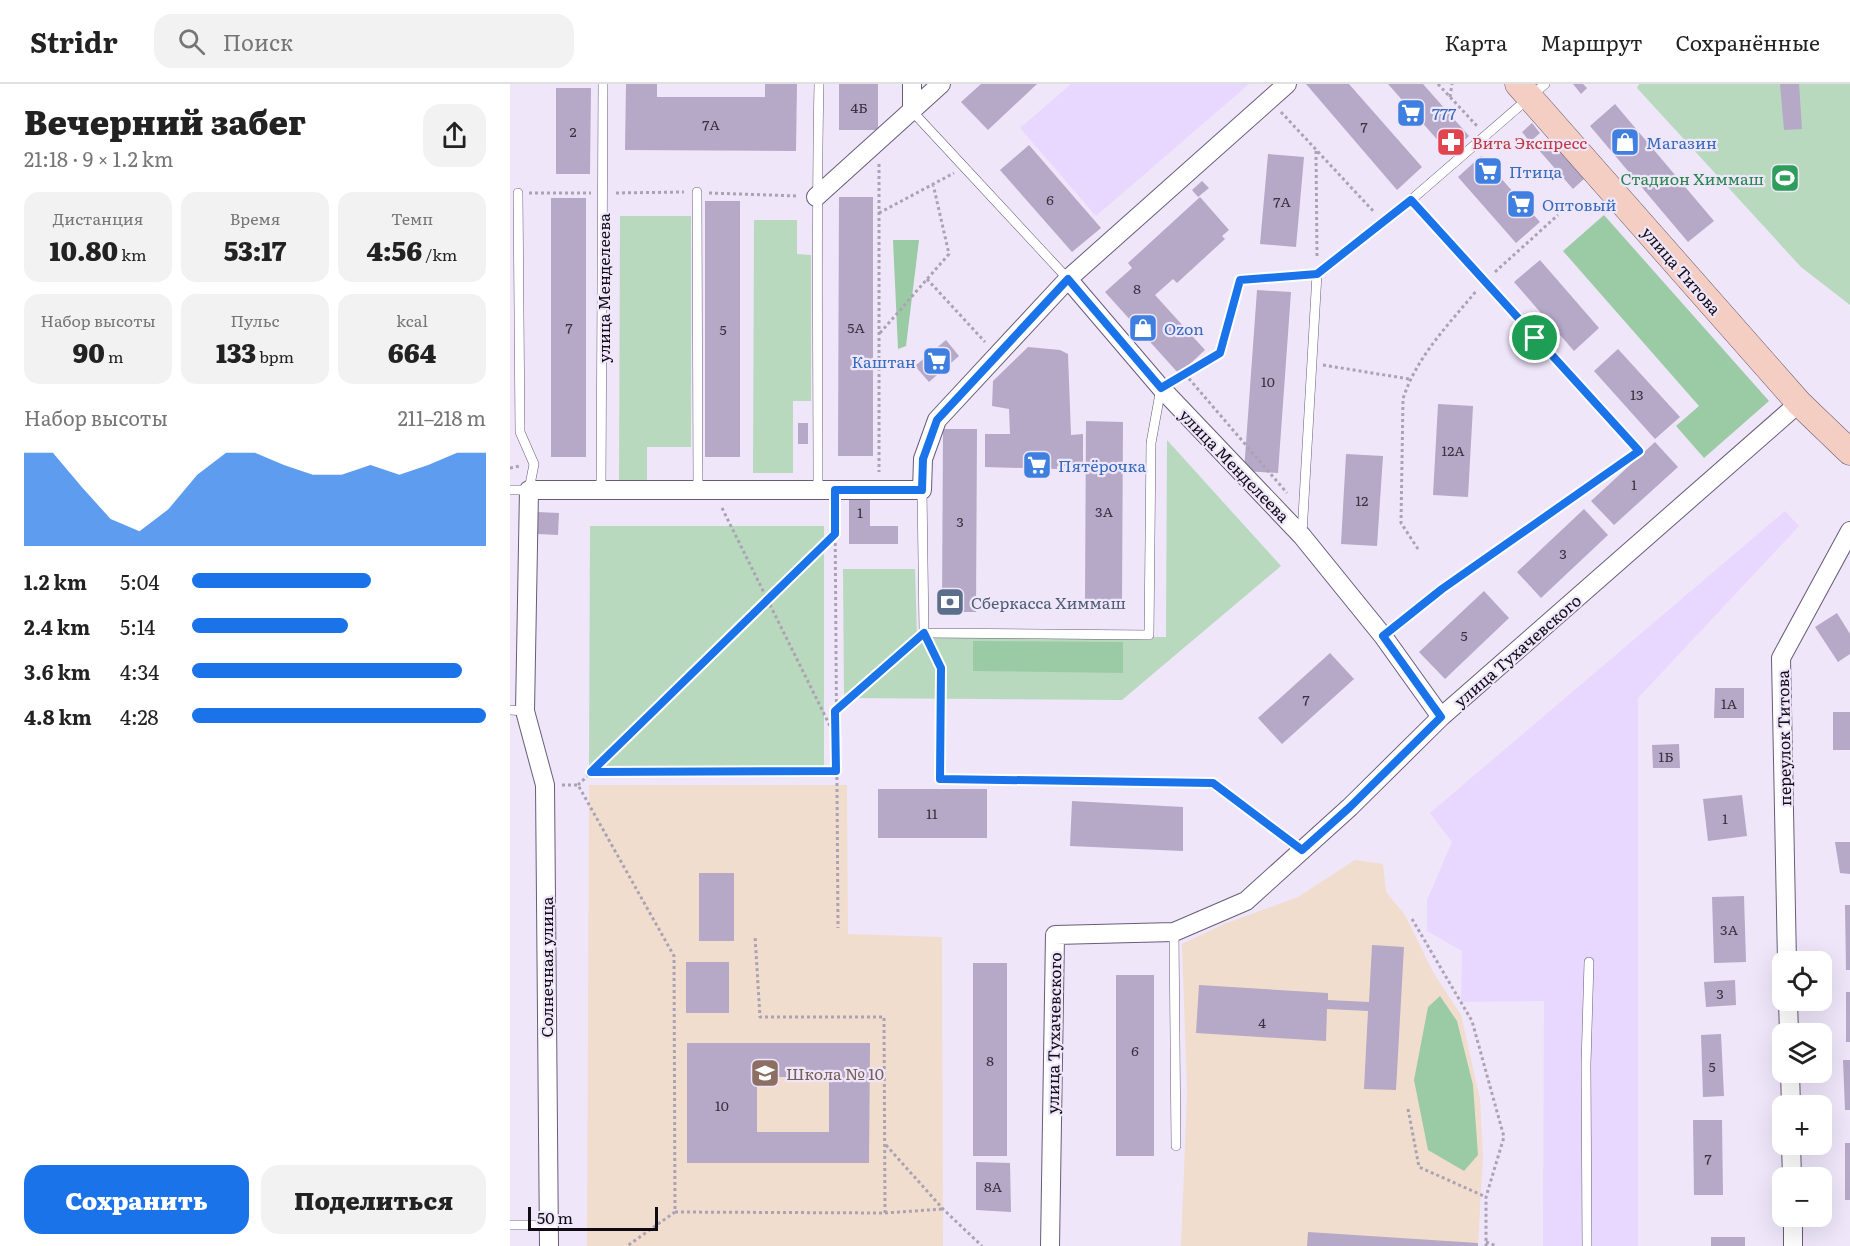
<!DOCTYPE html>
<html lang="ru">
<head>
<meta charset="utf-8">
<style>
	body { margin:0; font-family:Literata,serif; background:#f2f2f2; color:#222; height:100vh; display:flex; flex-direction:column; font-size:22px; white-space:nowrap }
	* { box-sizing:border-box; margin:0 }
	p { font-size:20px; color:#767676 }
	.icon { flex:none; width:33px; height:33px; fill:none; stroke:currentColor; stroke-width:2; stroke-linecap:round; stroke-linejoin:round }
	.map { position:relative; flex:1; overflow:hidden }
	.sheet { display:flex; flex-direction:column; background:#fff; width:510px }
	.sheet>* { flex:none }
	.buttons { position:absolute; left:1262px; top:867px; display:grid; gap:12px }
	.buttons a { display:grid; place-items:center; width:60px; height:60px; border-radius:12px; background:#fff; box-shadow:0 6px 24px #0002; font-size:30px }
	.scale { position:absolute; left:18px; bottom:15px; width:130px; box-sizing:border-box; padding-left:6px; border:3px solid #0f0a14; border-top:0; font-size:16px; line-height:21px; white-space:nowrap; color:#0f0a14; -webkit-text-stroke:4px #efe6fa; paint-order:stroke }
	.pin { position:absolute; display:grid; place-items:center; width:51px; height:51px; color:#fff; margin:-26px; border:3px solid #fff; border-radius:50%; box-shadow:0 2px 6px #0007 }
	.round { display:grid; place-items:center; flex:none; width:63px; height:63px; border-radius:18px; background:#f2f2f2 }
	.overview { display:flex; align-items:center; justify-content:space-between; height:102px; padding:0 24px }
	h1 { font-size:33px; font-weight:800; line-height:45px }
	.stats { display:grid; grid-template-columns:repeat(3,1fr); gap:9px; height:102px; padding:6px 24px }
	.stats div { display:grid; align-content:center; border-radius:15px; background:#f2f2f2; text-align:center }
	.stats b { font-size:26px; font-weight:800 }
	.stats small { font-size:16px; font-weight:400 }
	.stats p { font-size:16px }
	.chart { height:168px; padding:12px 24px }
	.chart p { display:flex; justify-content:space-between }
	.chart svg { width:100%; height:108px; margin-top:6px; fill:#1a73e8; opacity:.7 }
	.primary-button { display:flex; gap:12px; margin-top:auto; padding:12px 24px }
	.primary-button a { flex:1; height:69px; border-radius:18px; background:#1a73e8; color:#fff; font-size:24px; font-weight:800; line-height:69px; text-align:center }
	.primary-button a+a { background:#f2f2f2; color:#222 }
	ul { padding:0 24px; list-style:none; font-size:20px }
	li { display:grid; grid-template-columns:96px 72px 1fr; align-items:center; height:45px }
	li i { height:15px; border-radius:8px; background:#1a73e8 }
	header { display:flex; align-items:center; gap:36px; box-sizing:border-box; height:84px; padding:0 30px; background:#fff; border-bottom:2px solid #e0e0e0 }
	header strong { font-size:28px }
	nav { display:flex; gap:33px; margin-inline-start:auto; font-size:21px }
	.search { width:420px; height:54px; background:#f2f2f2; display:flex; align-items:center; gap:15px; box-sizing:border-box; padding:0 21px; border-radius:18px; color:#767676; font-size:22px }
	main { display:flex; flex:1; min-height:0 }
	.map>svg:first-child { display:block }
	.built { fill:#e8d7fe }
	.education { fill:#f1ddce }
	.green { fill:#b8d9be }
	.forest { fill:#9bcba4 }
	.building { fill:#b6a8c7; fill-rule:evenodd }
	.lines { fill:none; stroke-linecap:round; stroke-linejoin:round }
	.lane-casing { stroke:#695c78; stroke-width:10 }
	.street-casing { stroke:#695c78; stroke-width:20 }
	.secondary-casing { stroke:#695c78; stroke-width:27 }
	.path { stroke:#aba3b4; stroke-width:3; stroke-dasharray:3 3; stroke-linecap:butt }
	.lane { stroke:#fff; stroke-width:9 }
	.street { stroke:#fff; stroke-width:18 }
	.secondary { stroke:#f5cec3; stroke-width:26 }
	.route-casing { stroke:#fff; stroke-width:12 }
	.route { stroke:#1a73e8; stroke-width:8 }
	.labels { text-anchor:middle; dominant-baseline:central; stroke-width:4.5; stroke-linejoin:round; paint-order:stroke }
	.number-label { font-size:14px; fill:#393241 }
	.shop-label { font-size:16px; fill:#366cbe; stroke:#efe6fa; text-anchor:start }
	.health-label { font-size:16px; fill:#be3a42; stroke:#efe6fa; text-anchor:start }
	.leisure-label { font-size:16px; fill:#27864d; stroke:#efe6fa; text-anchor:end }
	.street-label { font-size:16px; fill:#0f0a14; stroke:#efe6fa }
	.service-label { font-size:16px; fill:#4e5e75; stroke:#efe6fa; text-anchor:start }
	.education-label { font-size:16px; fill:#785e54; stroke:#efe6fa; text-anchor:start }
</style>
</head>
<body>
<header>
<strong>Stridr</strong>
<div class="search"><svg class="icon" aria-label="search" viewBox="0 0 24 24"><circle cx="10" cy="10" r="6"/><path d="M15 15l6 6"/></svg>Поиск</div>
<nav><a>Карта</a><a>Маршрут</a><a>Сохранённые</a></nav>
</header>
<main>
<section class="sheet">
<div class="overview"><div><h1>Вечерний забег</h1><p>21:18 · 9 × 1.2 km</p></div><a class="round"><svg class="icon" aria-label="share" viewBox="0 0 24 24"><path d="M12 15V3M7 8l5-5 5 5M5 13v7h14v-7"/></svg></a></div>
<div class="stats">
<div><p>Дистанция</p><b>10.80<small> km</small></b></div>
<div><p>Время</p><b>53:17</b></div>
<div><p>Темп</p><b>4:56<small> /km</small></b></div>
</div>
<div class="stats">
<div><p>Набор высоты</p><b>90<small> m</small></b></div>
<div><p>Пульс</p><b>133<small> bpm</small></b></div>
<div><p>kcal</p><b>664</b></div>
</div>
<div class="chart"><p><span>Набор высоты</span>211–218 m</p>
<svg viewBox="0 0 160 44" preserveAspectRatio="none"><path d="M0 44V6L10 6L20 20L30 33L40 38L50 29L60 15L70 6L80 6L90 11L100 15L110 15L120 11L130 15L140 11L150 6L160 6V44z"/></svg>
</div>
<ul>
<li><b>1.2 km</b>5:04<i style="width:61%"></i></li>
<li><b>2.4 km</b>5:14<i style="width:53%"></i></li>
<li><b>3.6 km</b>4:34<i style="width:92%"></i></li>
<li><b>4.8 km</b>4:28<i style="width:100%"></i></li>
</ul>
<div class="primary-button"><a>Сохранить</a><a>Поделиться</a></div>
</section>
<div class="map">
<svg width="1340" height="1162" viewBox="0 0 1340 1162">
	<rect width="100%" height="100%" fill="#efe6fa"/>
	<path class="built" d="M 561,0 L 739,0 L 586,132 L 510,44 Z
		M 1275,427 L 1289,442 L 1128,614 L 1128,1162 L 1033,1162 L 1034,917 L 951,918 L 952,867 L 917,847 L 917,816 L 942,758 L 920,729 Z"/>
	<path class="education" d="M 79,701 L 337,701 L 338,850 L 432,853 L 433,1162 L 77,1162 Z
		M 845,776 L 873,780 L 876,808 L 895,831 L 923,888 L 951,931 L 970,1015 L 973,1072 L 968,1162 L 671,1162 L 677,1009 L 672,860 L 714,840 L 788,813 Z"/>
	<path class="green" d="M 1129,0 L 1340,0 L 1340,221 L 1291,183 L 1127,4 Z
		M 110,132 L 181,132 L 181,363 L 137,363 L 137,400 L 109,400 Z
		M 244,136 L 287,136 L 287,170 L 301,171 L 301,317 L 283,317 L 283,389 L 243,389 Z
		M 657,356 L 771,482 L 612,616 L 334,614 L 333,485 L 405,485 L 407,552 L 656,553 Z
		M 80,442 L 314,442 L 314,687 L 79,688 Z"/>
	<path class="forest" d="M 1094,131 L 1259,317 L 1194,374 L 1166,342 L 1189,322 L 1053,167 Z
		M 383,156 L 409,156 L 396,262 L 388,265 Z
		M 463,557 L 613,558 L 613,589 L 463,587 Z
		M 930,912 L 947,937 L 963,1001 L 968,1071 L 954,1087 L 918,1066 L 904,996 L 918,923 Z"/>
	<path class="building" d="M 116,0 L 147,0 L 147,13 L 255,13 L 255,0 L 287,0 L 286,67 L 115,66 Z
		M 329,0 L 368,0 L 368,46 L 329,46 Z
		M 471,0 L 527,0 L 478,46 L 451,18 Z
		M 796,0 L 839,0 L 912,83 L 887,106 Z
		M 878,0 L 913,0 L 959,52 L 940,70 Z
		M 1063,0 L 1073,0 L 1077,4 L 1071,10 Z
		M 1270,0 L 1289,0 L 1292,45 L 1274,46 Z
		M 46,4 L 81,4 L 80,90 L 46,90 Z
		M 1105,20 L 1204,137 L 1178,158 L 1080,42 Z
		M 1022,39 L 1030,49 L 1020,58 L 1012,48 Z
		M 1040,54 L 1075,94 L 1063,105 L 1027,64 Z
		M 519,61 L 591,144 L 562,168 L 490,86 Z
		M 758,70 L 794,73 L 786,163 L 750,160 Z
		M 971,72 L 1030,138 L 1006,159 L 948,93 Z
		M 692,97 L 699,104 L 688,113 L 682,106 Z
		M 329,113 L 363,113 L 363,372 L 328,372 Z
		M 690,113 L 719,146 L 712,152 L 715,155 L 667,199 L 663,195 L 645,211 L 695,266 L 669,290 L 595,208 L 622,184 L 618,179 Z
		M 41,114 L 76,114 L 76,373 L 41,373 Z
		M 195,117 L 230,117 L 230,373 L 195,373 Z
		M 1030,176 L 1089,244 L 1064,267 L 1004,198 Z
		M 747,206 L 781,208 L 768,389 L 734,387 Z
		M 436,256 L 449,272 L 419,298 L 405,282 Z
		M 518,263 L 550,266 L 558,270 L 561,351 L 573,350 L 573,382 L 547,382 L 547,385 L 475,383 L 475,350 L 500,350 L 499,325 L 482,322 L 483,297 Z
		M 1108,265 L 1170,333 L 1145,355 L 1084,287 Z
		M 928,320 L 963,322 L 958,413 L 923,411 Z
		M 576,337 L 613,338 L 612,517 L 575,516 Z
		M 288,339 L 298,339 L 298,360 L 288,360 Z
		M 433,345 L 467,345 L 466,528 L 432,528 Z
		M 1145,358 L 1168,383 L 1104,441 L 1081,417 Z
		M 836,370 L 873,372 L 867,462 L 831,460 Z
		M 339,414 L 360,414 L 360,442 L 388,442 L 388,460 L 339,460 Z
		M 1074,425 L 1098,451 L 1031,514 L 1007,488 Z
		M 27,428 L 49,429 L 48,451 L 27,450 Z
		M 974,507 L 999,534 L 935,595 L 909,568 Z
		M 1327,529 L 1340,550 L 1340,570 L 1328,578 L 1305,543 Z
		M 820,569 L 844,595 L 772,660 L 748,634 Z
		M 1205,604 L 1234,604 L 1234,634 L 1204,634 Z
		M 1323,628 L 1340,628 L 1340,666 L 1323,666 Z
		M 1169,660 L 1170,684 L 1143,684 L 1142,661 Z
		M 368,705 L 477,705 L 477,754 L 368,754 Z
		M 1232,711 L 1237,752 L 1198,757 L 1193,715 Z
		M 562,717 L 673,723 L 673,767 L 560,762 Z
		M 1325,758 L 1340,758 L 1340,790 L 1330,789 Z
		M 189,789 L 224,789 L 224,857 L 189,857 Z
		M 1234,812 L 1236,878 L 1204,879 L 1202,813 Z
		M 1335,821 L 1340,821 L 1340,886 L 1336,886 Z
		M 862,861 L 894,863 L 886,1006 L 854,1005 L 858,927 L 817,925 L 816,957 L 686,949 L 689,901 L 818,909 L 818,916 L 859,918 Z
		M 176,878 L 219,878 L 219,929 L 176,929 Z
		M 463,879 L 497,879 L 497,1072 L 463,1072 Z
		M 606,891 L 644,891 L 644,1072 L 606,1072 Z
		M 1225,896 L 1226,921 L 1196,923 L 1194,898 Z
		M 1336,908 L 1340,908 L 1340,958 L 1336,958 Z
		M 1211,950 L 1214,1012 L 1193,1013 L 1191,951 Z
		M 177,959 L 360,959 L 359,1079 L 177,1079 ZM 247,993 L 319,993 L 319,1048 L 247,1048 Z
		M 1333,976 L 1340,976 L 1340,1026 L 1335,1026 Z
		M 1183,1036 L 1212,1036 L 1213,1111 L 1184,1111 Z
		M 1335,1059 L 1340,1059 L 1340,1116 L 1335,1116 Z
		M 466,1078 L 500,1079 L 501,1128 L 466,1126 Z
		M 798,1148 L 968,1159 L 968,1162 L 797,1162 Z
		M 1201,1153 L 1235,1153 L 1235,1162 L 1201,1162 Z"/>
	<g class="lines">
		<g class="lane-casing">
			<path id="lane" d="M 402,27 L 558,195
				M 187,108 L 188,407
				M 0,406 L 19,406 L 24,380 L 10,348 L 8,109
				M 308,406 C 308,271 306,135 309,0
				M 412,406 L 414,549 L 639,551 L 641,359 L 651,304
				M 91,407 L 93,0
				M 792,450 L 807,190 L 901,116 L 1035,0
				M 873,552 L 931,505 L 1129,367 L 901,116
				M 0,626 L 15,627
				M 664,848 L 666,1062
				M 0,1141 L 38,1141
				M 1077,1162 L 1076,980 L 1079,878"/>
		</g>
		<g class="street-casing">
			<path id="street" d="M 402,0 L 402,27
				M 306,113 L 431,0
				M 558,195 L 651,304 L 792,452 L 873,552 L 931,633
				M 1277,878 L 1271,574 L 1340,447
				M 1278,916 L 1279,950
				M 1280,988 L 1281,1022
				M 1281,1060 L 1282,1094
				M 1283,1132 L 1283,1162
				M 39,1162 L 35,701 L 15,627 L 19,406 L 412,406 L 413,375 L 427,336 L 558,195 L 777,0
				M 540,1162 L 545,851 L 664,848 L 736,817 L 840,723 L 931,633 L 1289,319"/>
		</g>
		<g class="secondary-casing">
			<path id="secondary" d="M 1008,0 L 1289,319 L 1340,368"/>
		</g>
		<path class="path" d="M 928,0 L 967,42
			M 940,13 L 942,0
			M 771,28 L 865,129
			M 806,67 L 807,173
			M 369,80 L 369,388
			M 19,109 L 81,109
			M 106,109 L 174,108
			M 199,109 L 288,112
			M 369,129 L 444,89
			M 985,188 L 1048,131
			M 417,195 L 475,258
			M 370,249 L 439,170 L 423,100
			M 813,281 L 899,295
			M 675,290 L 777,409
			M 667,294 L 709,269 L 730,197 L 793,191
			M 0,384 L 10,382
			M 325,423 L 328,844
			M 212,424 L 325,652
			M 908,465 L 891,439 L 893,315 C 906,273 940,239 967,206
			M 420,562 L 431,584 L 430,695 L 703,699 L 779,756
			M 325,627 L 404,558
			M 83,688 L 325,687
			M 52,701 L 68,701 L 164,872 L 165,1128 L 117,1162
			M 68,701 L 324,451
			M 902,835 L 962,937 L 994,1053 L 976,1113 L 976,1162
			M 898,1025 L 909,1083 L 976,1113
			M 376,1061 L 433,1125 L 472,1162
			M 165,1128 L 375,1129 L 374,933 L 250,933 L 245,852
			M 375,1129 L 433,1125
			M 976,1158 L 987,1162"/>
		<use href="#lane" class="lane"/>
		<use href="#street" class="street"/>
		<use href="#secondary" class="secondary"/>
	</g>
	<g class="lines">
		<g class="route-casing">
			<path id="route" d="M 901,116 L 1129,367 L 932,505 L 873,552 L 931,633 L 840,723 L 792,766 L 703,699 L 430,695 L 431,584 L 414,549 L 325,627 L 326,687 L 81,688 L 325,450 L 325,406 L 412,406 L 413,375 L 427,336 L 558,195 L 651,304 L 710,269 L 730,196 L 807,190 Z"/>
		</g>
		<use href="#route" class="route"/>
	</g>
	<defs>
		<g id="supermarket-square" transform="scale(1.5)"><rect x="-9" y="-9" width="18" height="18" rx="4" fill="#3f7fe0" stroke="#efe6fa"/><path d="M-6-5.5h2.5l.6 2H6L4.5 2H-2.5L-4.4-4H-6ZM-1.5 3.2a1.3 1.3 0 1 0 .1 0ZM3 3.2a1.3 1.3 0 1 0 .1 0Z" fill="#fff"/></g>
		<g id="pharmacy-square" transform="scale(1.5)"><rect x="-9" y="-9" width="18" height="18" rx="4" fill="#e0444e" stroke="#efe6fa"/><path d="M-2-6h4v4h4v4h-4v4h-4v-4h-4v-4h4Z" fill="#fff"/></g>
		<g id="shop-square" transform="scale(1.5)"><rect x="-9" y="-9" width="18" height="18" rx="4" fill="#3f7fe0" stroke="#efe6fa"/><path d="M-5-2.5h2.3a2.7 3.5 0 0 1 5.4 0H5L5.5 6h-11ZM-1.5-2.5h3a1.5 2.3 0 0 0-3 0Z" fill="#fff"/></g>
		<g id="stadium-square" transform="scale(1.5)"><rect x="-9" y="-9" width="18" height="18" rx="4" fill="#2e9e5b" stroke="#efe6fa"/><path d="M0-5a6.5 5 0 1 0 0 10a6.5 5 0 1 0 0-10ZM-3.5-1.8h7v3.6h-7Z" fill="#fff"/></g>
		<g id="bank-square" transform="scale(1.5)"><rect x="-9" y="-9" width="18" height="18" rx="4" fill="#5c6f8a" stroke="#efe6fa"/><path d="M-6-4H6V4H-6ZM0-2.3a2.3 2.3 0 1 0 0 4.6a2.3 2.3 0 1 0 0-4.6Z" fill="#fff"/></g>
		<g id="school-square" transform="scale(1.5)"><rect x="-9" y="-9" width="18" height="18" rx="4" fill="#8d6e63" stroke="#efe6fa"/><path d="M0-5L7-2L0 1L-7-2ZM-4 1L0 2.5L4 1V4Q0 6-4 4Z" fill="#fff"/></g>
	</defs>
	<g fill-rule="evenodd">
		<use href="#supermarket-square" x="901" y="29"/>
		<use href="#pharmacy-square" x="941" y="58"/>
		<use href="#shop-square" x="1115" y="58"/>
		<use href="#supermarket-square" x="978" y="87"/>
		<use href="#stadium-square" x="1275" y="94"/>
		<use href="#supermarket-square" x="1011" y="120"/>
		<use href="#shop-square" x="633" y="244"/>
		<use href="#supermarket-square" x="427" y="277"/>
		<use href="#supermarket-square" x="527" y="381"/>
		<use href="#bank-square" x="440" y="518"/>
		<use href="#school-square" x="255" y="989"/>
	</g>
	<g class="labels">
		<g class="number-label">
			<text x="349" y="23">4Б</text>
			<text x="201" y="40">7А</text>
			<text x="854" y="42">7</text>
			<text x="63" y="47">2</text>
			<text x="540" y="115">6</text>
			<text x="772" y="117">7А</text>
			<text x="627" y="204">8</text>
			<text x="59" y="243">7</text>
			<text x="346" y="243">5А</text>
			<text x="213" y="245">5</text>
			<text x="758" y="297">10</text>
			<text x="1127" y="310">13</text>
			<text x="943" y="366">12А</text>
			<text x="1124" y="400">1</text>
			<text x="852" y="416">12</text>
			<text x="594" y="427">3А</text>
			<text x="350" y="428">1</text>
			<text x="450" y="437">3</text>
			<text x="1053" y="469">3</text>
			<text x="954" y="551">5</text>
			<text x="796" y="615">7</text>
			<text x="1219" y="619">1А</text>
			<text x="1156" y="672">1Б</text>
			<text x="422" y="729">11</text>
			<text x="1215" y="734">1</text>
			<text x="1219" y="845">3А</text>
			<text x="1210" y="909">3</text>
			<text x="752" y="938">4</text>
			<text x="625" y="966">6</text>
			<text x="480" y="976">8</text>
			<text x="1202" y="982">5</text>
			<text x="212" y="1021">10</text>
			<text x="1198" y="1074">7</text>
			<text x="483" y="1102">8А</text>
		</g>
		<g class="shop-label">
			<text x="922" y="29">777</text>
			<text x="1136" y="58">Магазин</text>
			<text x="999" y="87">Птица</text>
			<text x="1032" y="120">Оптовый</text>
			<text x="654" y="244">Ozon</text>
			<text x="406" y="277" text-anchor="end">Каштан</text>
			<text x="548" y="381">Пятёрочка</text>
		</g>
		<g class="health-label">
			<text x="962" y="58">Вита Экспресс</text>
		</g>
		<g class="leisure-label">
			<text x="1254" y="94">Стадион Химмаш</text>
		</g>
		<g class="street-label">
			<text transform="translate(1172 186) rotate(49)">улица Титова</text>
			<text transform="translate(93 204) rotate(-90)">улица Менделеева</text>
			<text transform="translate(725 381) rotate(46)">улица Менделеева</text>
			<text transform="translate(1007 566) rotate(-41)">улица Тухачевского</text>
			<text transform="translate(1273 654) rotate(-91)">переулок Титова</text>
			<text transform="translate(36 883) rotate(-90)">Солнечная улица</text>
			<text transform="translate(543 949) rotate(-89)">улица Тухачевского</text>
		</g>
		<g class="service-label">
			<text x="461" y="518">Сберкасса Химмаш</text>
		</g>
		<g class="education-label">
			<text x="276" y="989">Школа № 10</text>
		</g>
	</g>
</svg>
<div class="buttons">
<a><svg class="icon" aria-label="locate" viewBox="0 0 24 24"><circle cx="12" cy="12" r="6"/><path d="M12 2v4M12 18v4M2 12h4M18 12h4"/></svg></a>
<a><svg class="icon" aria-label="layers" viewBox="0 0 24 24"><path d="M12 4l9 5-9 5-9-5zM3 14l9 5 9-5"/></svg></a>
<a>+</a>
<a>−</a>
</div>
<div class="scale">50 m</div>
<div class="pin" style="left:1025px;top:254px;background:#1e9e55"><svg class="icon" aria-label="arrive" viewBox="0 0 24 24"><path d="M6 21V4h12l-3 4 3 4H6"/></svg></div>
</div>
</main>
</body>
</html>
